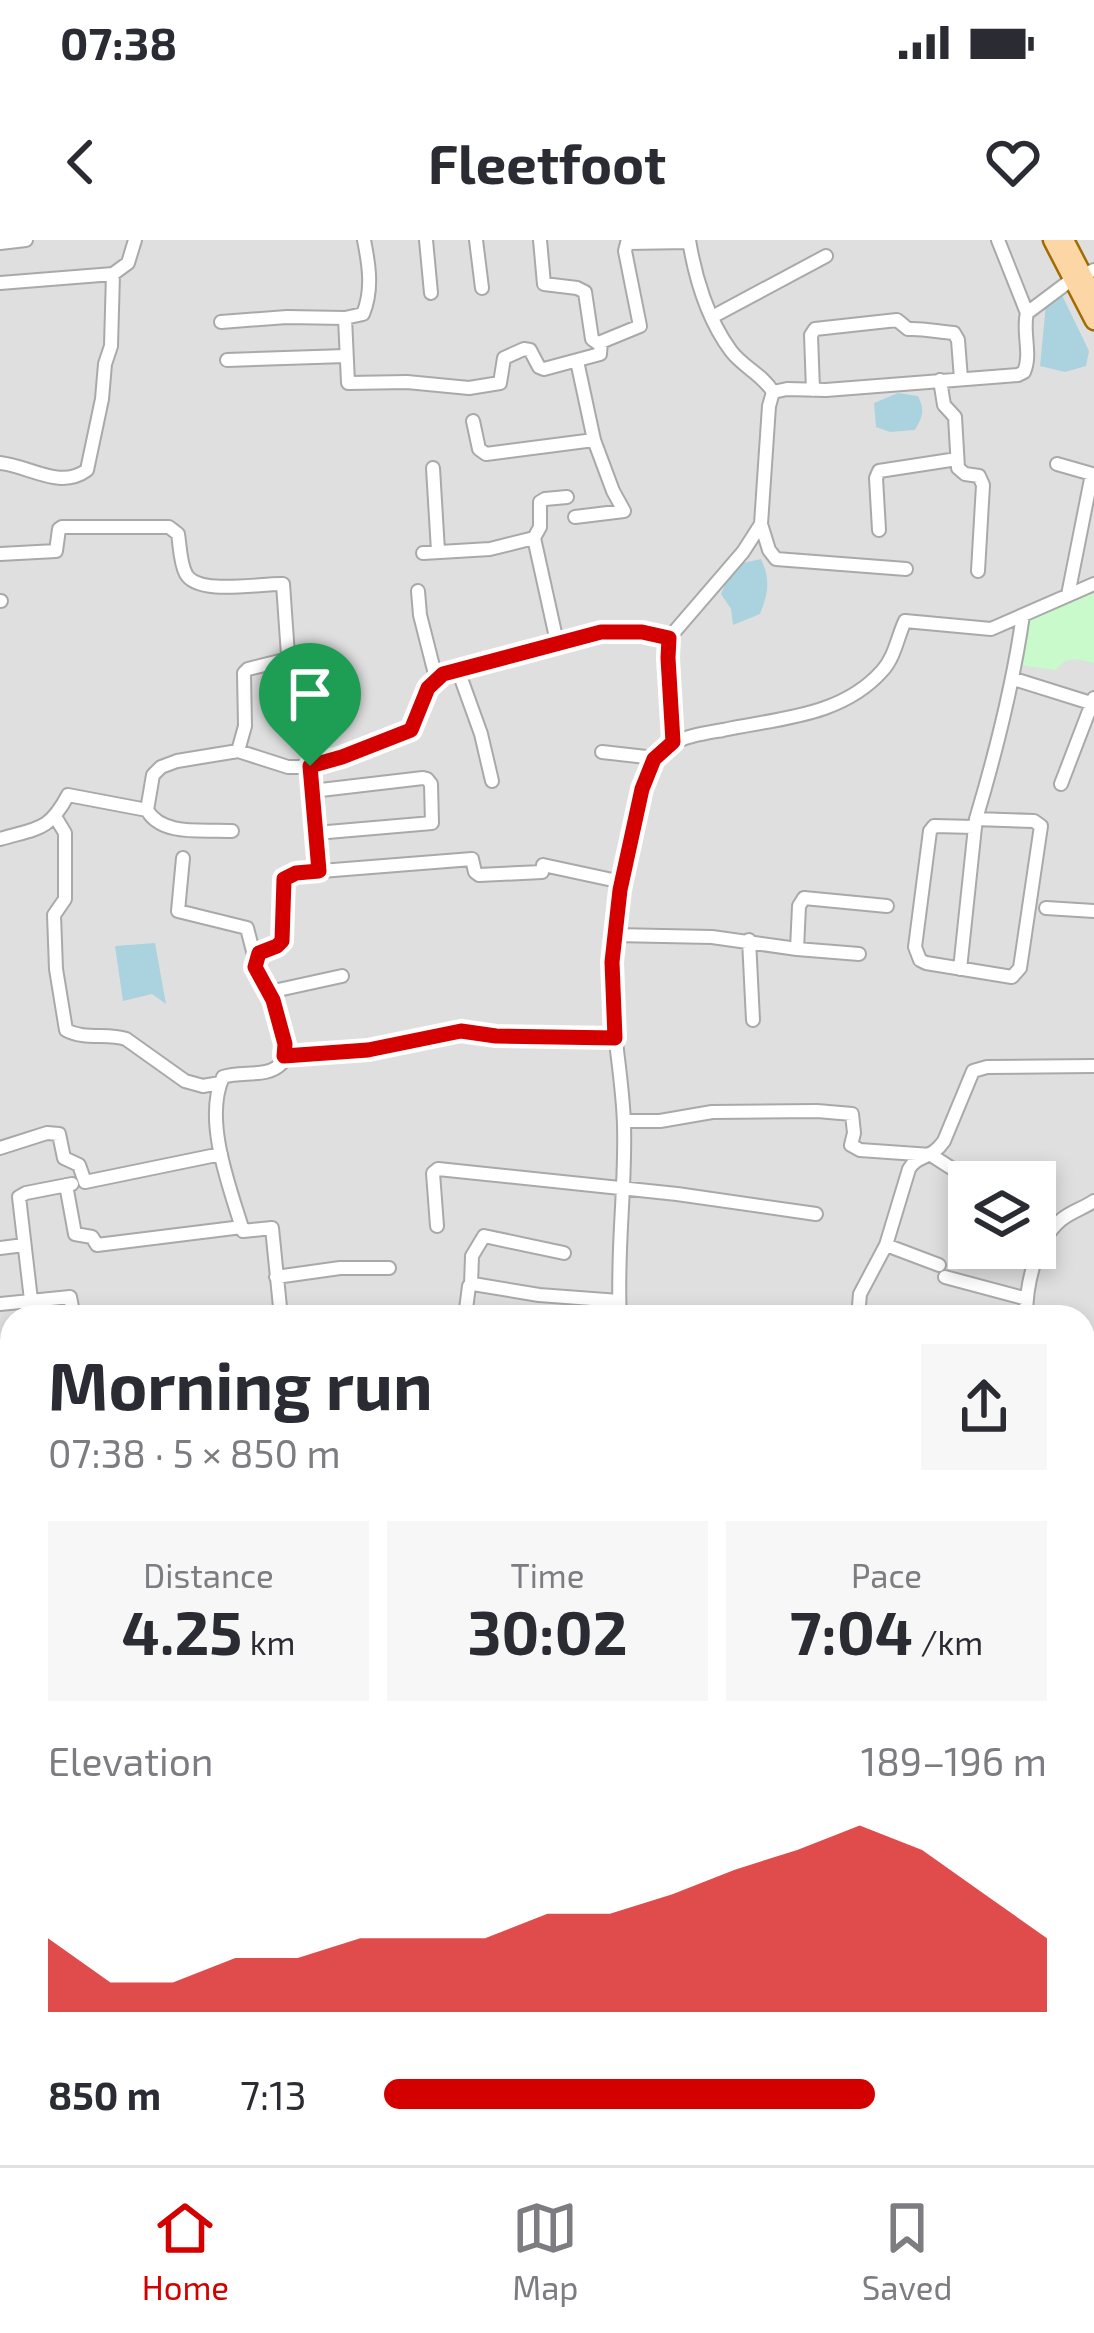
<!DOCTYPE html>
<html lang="en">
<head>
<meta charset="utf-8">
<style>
	body { margin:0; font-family:"Exo 2",sans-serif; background:#f7f7f7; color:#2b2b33; height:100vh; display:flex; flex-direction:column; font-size:45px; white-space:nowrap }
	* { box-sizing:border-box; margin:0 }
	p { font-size:39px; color:#7c7c81 }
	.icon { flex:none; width:66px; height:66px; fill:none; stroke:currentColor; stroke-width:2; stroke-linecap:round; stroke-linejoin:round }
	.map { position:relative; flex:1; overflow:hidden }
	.details { position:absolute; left:0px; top:1065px; width:1095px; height:861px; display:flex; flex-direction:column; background:#fff; border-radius:36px 36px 0 0; box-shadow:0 6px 18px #0003 }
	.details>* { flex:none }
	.fabs { position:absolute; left:948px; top:921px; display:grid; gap:24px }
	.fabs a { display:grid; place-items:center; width:108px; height:108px; border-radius:0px; background:#fff; box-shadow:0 6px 18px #0003; font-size:60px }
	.pin { position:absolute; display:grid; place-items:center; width:102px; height:102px; color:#fff; margin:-123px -51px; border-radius:50% 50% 50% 0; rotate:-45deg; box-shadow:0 0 12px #0007 }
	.pin .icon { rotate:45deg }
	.round { display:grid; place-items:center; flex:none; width:126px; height:126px; border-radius:0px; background:#f7f7f7 }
	.summary { display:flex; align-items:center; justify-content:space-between; height:204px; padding:0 48px }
	h1 { font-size:66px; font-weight:700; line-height:90px }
	.figures { display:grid; grid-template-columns:repeat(3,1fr); gap:18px; height:204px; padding:12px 48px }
	.figures div { display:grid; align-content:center; border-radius:0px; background:#f7f7f7; text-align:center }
	.figures b { font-size:60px; font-weight:700 }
	.figures small { font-size:33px; font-weight:400 }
	.figures p { font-size:33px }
	.chart { height:336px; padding:24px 48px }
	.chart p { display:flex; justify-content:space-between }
	.chart svg { width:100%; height:216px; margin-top:12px; fill:#d40000; opacity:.7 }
	ul { padding:0 48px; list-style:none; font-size:39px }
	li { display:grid; grid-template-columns:192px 144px 1fr; align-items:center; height:90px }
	li i { height:30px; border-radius:15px; background:#d40000 }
	.status { display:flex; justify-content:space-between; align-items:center; height:84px; padding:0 60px; background:#fff; direction:ltr }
	.status svg { height:33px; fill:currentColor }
	header { display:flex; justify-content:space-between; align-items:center; height:156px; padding:0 48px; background:#fff; font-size:54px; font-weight:700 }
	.menu { display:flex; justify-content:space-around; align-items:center; height:168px; border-top:3px solid #e1e1e2; background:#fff; font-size:33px; color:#7c7c81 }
	.menu a { display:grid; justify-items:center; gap:6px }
	.menu .selected { color:#d40000 }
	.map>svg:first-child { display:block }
	.residential { fill:#e0dfdf; fill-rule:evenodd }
	.park { fill:#c8facc }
	.water { fill:#aad3df }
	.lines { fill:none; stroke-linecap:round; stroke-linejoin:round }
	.river { stroke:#aad3df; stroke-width:21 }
	.minor-casing { stroke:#a9a9a9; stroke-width:16 }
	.major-casing { stroke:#a06b00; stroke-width:21 }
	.minor { stroke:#fff; stroke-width:12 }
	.major { stroke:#fcd6a4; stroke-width:16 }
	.rail-casing { stroke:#707070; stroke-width:8 }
	.rail { stroke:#fff; stroke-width:3; stroke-dasharray:9; stroke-linecap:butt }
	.route-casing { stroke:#fff; stroke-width:24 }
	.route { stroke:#d40000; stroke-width:15 }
</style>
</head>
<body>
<div class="status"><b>07:38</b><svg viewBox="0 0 49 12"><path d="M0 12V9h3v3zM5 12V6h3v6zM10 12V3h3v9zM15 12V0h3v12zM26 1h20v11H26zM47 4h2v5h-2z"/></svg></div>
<header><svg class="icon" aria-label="back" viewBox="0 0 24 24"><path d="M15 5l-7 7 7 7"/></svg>Fleetfoot<svg class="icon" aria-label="heart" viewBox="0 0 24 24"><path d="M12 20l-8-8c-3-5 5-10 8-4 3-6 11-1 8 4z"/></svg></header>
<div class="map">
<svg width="1094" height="1925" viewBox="0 0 1094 1925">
	<rect width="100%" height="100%" fill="#f2efe9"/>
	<path class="residential" d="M 0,0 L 1094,0 L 1094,1925 L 0,1925 ZM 969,942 L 1035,942 L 1035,1008 L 969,1008 ZM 12,1077 L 1083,1077 L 1083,1914 L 12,1914 Z"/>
	<path class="park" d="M 1094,347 L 1094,423 C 1077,419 1068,415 1056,430 L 1019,425 L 1027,377 Z"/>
	<path class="water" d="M 1061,53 L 1089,111 L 1086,126 L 1065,132 L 1040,126 L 1046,64 Z
		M 898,153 L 918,156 C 925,170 923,176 915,190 L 890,192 L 876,187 L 874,163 Z
		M 761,319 C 771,340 768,354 760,374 L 733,385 L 731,369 L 721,354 L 733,325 Z
		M 155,703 L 166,764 L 152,754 L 123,761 L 115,706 Z"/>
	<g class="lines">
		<path class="river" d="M 1083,1145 L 1094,1142
			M 0,1460 L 12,1457"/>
		<g class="minor-casing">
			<path id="minor" d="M 364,0 C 369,25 373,50 363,74 L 345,78 L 348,143 L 407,142 L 469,148 L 500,143 L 504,118 L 524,109 L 530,110 L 539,127 L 544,129 L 600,114 L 601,102 L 640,86 L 625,11 L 627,3 L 689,2
				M 426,0 L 431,53
				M 476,0 L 482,48
				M 540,0 L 544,44 L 577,48 L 585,52 L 592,99 L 599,104
				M 689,0 C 695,37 708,80 731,111 C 743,127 762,134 773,152
				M 998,0 L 1027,73
				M 0,3 L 26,0
				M 0,43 L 113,34
				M 712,77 L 826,16
				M 221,82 L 287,77 L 345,78
				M 227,120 L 346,116
				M 940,140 L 944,165 L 955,177 L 958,228 L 965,234 L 979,236 L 983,245 L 978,331
				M 813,150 L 811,95 L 815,89 L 897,80 L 908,89 C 924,88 938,92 954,93 L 958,100 L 961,139
				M 473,181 L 479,209 L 486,214 L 594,200
				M 0,223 C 30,226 60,250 87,230 L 102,159 L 105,124 L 111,106 L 113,34 L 128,23 L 135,0
				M 1057,224 L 1092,234 L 1068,355
				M 433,228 L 438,311
				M 575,277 L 624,271 L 613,251 L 594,200 L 577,121
				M 761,284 L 769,310 L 776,319 L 906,329
				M 879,290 L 876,238 L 879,231 L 957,219
				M 534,298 L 557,402
				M 423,313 L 490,309 L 534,298 L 540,287 L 540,262 L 545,259 L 567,257
				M 0,314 L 56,311 L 59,289 L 62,287 L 169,287 L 178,294 C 180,306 180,323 186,334 C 198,356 261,343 283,344 L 288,415 L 284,420 L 248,429 L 244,433 L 245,486 L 238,511
				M 418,351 L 420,375 L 436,438
				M 0,361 L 1,361
				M 669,398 L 743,312 L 761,284 L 769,166 L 773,152 L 787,149 L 826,150 L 1018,135 L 1024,132 C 1032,114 1022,92 1027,73 L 1071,40 L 1094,30
				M 458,430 L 481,494 L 492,541
				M 1014,439 L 1094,464
				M 602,512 L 655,518
				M 310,527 L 319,631
				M 1061,544 L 1094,458
				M 312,551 L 423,538 L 427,539 L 431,544 L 432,583 L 316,593
				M 147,570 C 162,597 205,589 232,591
				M 56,578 L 65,593 L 65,659 L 54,675 L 56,729 L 66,790 C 84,800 107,793 126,799 L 185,841 L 203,846 L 220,843
				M 976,579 L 1034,581 L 1041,586 L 1020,728 L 1012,737 L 926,723 L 920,720 L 915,707 L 930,591 L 934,586 L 975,587 L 976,579 C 996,512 1013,445 1023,375
				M 0,599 C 38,588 49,591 68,555 L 147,570 L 153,535 L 161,527 L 177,521 L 238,511 L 288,527 L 310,527 L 342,517 L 411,489 L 428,448 L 443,434 L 601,392 L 642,391 L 669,398 L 668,418 L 673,502
				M 183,618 L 178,671 L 247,688 L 255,719
				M 1046,668 L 1094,671
				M 614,695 L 712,697 L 797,709 L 799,666 L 804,658 L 887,666
				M 749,700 L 753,780
				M 797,709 L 859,714
				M 960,729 L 975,587
				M 269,752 L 342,736
				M 284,816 L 368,810 L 461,792 L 496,796 L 615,798
				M 624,881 L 660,881 L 712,872 L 817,871 L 852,874 L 854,893 L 851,905 L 860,910 L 931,915 L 973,942
				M 0,908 L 47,893 L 59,894 L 64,918 L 79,925 L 85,942 L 221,914
				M 66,945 L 75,994 L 92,997 L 97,1005 L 242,987
				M 437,986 L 433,933 L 438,929 L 677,954 L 816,974
				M 886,1005 L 939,1025
				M 0,1008 L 24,1005
				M 276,1037 L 340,1028 L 389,1028
				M 945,1037 L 1027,1059
				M 471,1045 L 472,1016 L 484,996 L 564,1013
				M 0,1064 L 70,1057 L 74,1077
				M 33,1077 L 19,957 L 26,953 L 72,944
				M 239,1077 L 280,1074
				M 281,1077 L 272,988 L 243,991 C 230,948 203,880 223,837 C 242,830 267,839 282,823 C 286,800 280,774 270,754 C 265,744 250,728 256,717 C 260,710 275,706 282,701 L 284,639 L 296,633 L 472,619 L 475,632 L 479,635 L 542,632 L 543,625 L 622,642
				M 465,1077 L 469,1046 L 473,1044 L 539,1055 L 619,1061
				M 620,1077 C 616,1013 626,949 624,885 C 623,843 614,800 612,758 C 609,699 622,643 634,586 C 640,557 644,522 670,505 C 684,496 706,493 723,490 C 778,478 841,477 882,431 C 895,417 897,398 905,381 L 991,389 L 1094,344
				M 858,1077 L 860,1054 L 886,1005 L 909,929 C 918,914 931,920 944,901 L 973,831 L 987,827 L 1094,826
				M 1026,1077 C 1026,1045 1035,1002 1061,980 C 1070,972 1084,968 1094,961
				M 1083,1178 L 1094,1174
				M 0,1295 L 12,1311
				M 1083,1308 L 1085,1321
				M 0,1480 L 12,1478
				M 1083,1655 L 1094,1656
				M 0,1721 L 12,1729
				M 0,1876 L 8,1883 L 12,1879
				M 155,1914 L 170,1925
				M 272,1914 L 288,1925
				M 402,1914 L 415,1925
				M 0,1921 L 23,1923
				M 96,1925 L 97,1914
				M 525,1925 L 526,1914
				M 707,1925 L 710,1914 L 734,1925"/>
		</g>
		<g class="major-casing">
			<path id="major" d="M 1052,0 L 1094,81
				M 1065,0 L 1094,56
				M 1083,1129 L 1094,1125
				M 0,1430 L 12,1427"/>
		</g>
		<use href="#minor" class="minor"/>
		<use href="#major" class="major"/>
		<g class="rail-casing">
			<path id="rail" d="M 1083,1152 L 1094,1149
				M 0,1658 L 12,1666
				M 0,1681 L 12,1690
				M 336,1914 L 352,1925
				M 370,1914 L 385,1925
				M 422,1914 L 437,1925"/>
		</g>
		<use href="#rail" class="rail"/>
	</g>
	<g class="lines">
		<g class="route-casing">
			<path id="route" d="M 601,392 L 642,392 L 669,398 L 668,418 L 673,502 L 654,519 L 642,549 L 620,650 L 612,722 L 615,798 L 496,796 L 461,791 L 368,810 L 284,816 L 285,804 L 273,760 L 255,727 L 259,713 L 277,706 L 282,701 L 284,639 L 296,633 L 319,631 L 310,526 L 342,517 L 411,490 L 428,448 L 443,434 Z"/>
		</g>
		<use href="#route" class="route"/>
	</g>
</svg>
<div class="fabs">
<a><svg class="icon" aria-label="layers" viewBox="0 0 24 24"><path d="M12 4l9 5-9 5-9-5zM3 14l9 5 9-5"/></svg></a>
</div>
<div class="pin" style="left:310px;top:526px;background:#1e9e55"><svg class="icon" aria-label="arrive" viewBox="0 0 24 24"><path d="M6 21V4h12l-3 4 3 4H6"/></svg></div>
<section class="details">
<div class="summary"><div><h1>Morning run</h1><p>07:38 · 5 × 850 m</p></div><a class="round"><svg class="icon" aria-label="share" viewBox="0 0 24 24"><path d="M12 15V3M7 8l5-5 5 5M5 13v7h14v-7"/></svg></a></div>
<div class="figures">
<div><p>Distance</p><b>4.25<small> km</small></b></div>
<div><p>Time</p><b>30:02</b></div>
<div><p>Pace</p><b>7:04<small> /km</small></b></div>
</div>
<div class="chart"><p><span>Elevation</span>189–196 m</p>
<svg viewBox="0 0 160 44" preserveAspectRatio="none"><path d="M0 44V29L10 38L20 38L30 33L40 33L50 29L60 29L70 29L80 24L90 24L100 20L110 15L120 11L130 6L140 11L150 20L160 29V44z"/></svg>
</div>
<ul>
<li><b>850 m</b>7:13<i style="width:74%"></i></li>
</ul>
</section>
</div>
<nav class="menu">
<a class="selected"><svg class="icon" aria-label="home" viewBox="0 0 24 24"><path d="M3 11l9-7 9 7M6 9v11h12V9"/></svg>Home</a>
<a><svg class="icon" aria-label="map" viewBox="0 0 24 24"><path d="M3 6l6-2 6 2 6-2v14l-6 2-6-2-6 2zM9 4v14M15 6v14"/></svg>Map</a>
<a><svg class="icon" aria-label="saved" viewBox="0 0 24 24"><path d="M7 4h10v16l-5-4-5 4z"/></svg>Saved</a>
</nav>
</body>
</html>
